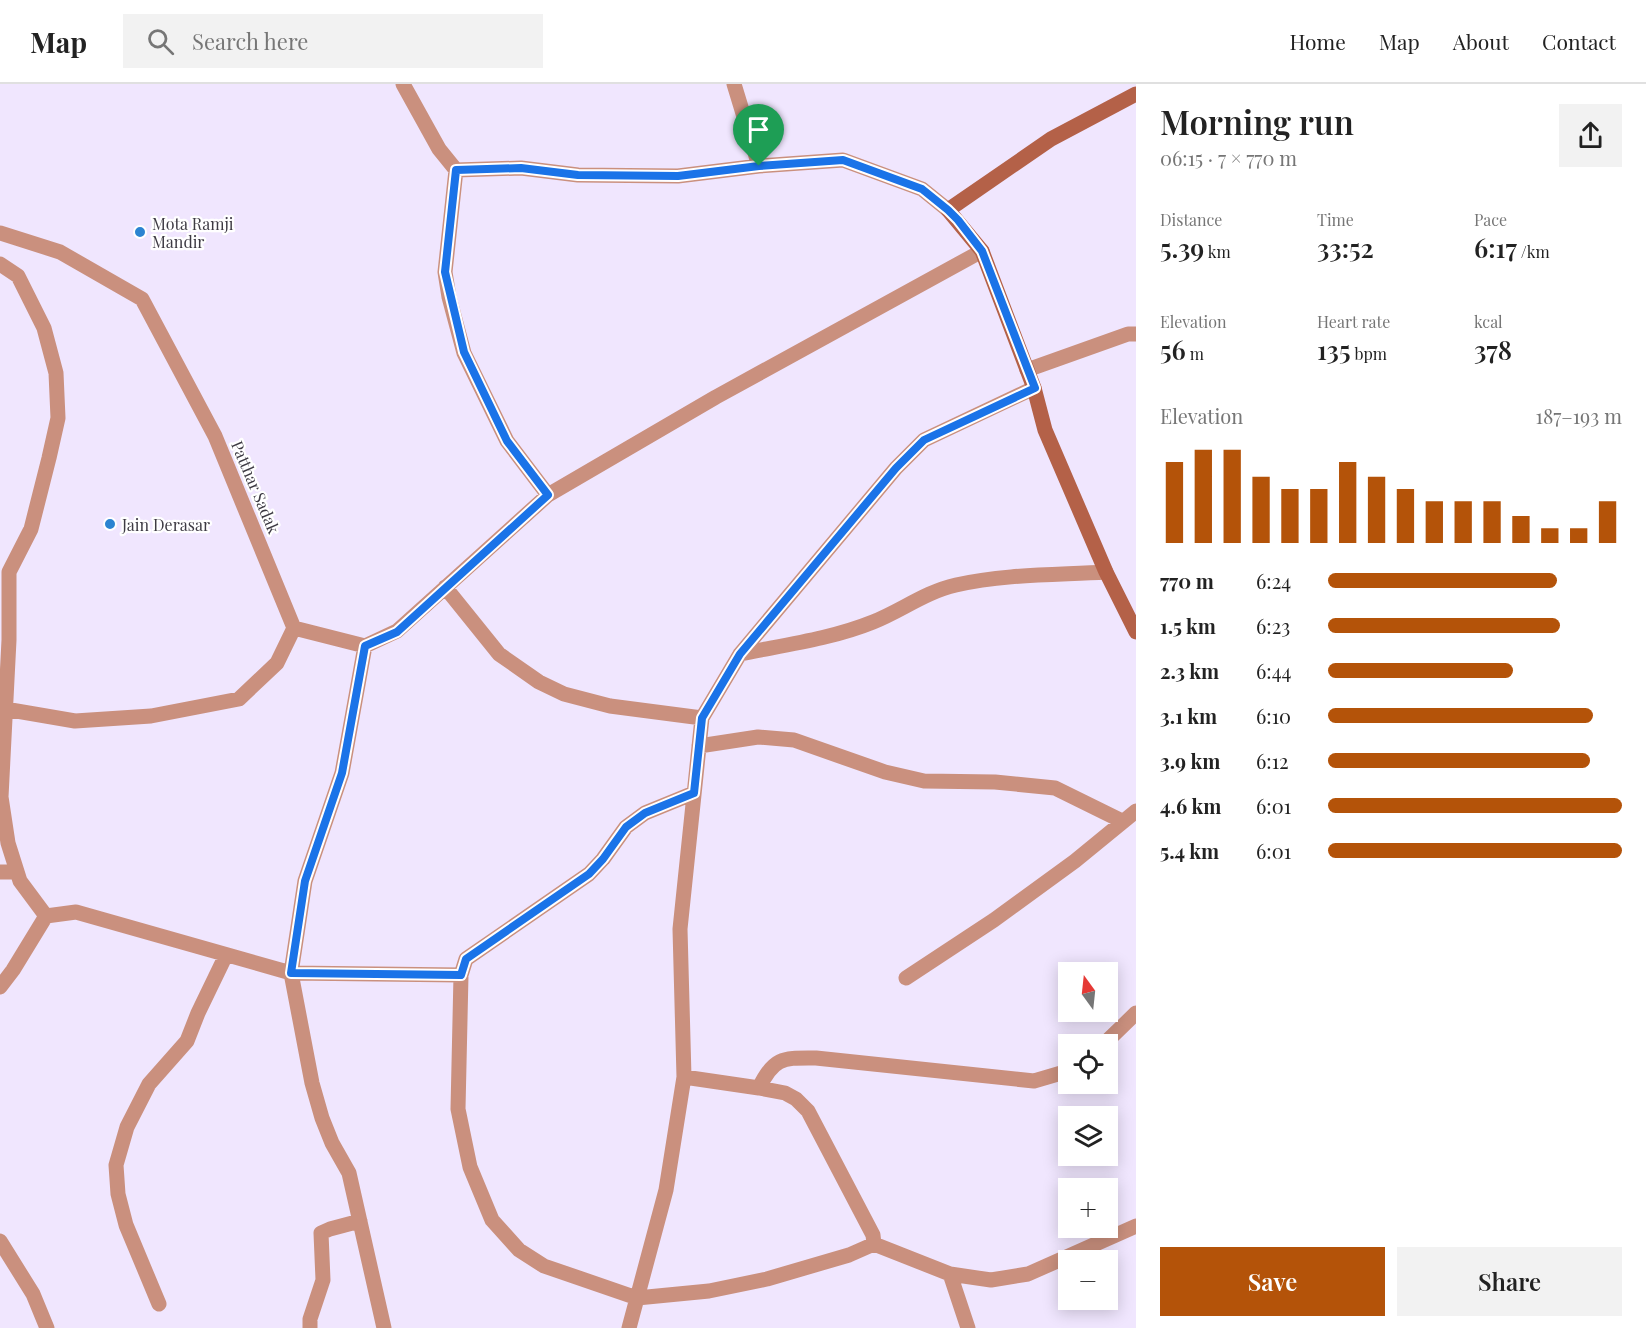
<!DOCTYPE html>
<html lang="en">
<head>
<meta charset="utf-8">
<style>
	body { margin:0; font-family:"Playfair Display",serif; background:#f2f2f2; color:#222; height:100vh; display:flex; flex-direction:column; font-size:22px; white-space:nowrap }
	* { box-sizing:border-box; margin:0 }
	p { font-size:20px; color:#767676 }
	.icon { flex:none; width:33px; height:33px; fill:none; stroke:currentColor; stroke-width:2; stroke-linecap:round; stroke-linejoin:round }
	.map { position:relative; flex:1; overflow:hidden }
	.drawer { display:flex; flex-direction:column; background:#fff; width:510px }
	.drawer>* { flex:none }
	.needle { width:39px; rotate:345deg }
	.buttons { position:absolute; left:1058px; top:878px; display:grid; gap:12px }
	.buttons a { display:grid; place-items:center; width:60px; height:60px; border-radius:0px; background:#fff; box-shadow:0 3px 15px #0003; font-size:30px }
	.pin { position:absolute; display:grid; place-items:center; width:51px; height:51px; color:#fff; margin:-62px -26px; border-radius:50% 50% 50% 0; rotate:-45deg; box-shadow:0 0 6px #0007 }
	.pin .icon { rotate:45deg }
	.round { display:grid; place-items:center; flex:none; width:63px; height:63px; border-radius:0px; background:#f2f2f2 }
	.head { display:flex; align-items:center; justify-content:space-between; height:102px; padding:0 24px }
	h1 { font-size:33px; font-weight:600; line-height:45px }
	.metrics { display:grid; grid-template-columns:repeat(3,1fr); gap:9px; height:102px; padding:6px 24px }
	.metrics div { display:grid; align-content:center }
	.metrics b { font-size:26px; font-weight:600 }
	.metrics small { font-size:16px; font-weight:400 }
	.metrics p { font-size:16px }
	.chart { height:168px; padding:12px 24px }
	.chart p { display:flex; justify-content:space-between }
	.chart svg { width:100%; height:108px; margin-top:6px; stroke:#b45309; stroke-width:6 }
	.cta { display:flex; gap:12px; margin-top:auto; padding:12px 24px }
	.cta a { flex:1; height:69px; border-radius:0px; background:#b45309; color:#fff; font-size:24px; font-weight:600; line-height:69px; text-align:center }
	.cta a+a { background:#f2f2f2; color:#222 }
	ul { padding:0 24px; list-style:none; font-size:20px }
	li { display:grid; grid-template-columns:96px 72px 1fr; align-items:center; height:45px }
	li i { height:15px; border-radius:8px; background:#b45309 }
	header { display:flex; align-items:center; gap:36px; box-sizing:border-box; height:84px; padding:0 30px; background:#fff; border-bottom:2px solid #e0e0e0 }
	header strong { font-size:28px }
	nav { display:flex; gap:33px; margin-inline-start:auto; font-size:21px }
	.search { width:420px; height:54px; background:#f2f2f2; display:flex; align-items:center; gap:15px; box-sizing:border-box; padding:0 21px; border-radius:0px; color:#767676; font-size:22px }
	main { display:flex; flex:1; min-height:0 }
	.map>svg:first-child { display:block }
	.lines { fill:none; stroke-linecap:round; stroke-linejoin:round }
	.street { stroke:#ca907e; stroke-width:15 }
	.secondary { stroke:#b46148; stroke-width:15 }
	.route-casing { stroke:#fff; stroke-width:12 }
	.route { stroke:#1a73e8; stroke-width:8 }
	.poi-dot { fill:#2b84d1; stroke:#fff; stroke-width:2 }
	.labels { text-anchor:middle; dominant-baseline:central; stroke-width:4.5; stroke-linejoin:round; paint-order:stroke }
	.poi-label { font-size:16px; fill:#3d3a43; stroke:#fff; text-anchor:start }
	.street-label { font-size:16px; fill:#3d3a43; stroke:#fff }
</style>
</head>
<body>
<header>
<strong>Map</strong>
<div class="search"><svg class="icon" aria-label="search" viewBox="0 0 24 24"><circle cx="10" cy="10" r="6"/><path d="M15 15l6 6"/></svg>Search here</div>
<nav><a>Home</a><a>Map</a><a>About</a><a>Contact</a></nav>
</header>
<main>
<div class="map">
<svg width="1136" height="1244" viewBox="0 0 1136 1244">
	<rect width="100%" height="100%" fill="#f0e6fe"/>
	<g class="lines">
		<path class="street" d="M 403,0 L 439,65 L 456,86 L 521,84 L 578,91 L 678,92 L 759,82 L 843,76 L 922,105 L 948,126
			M 734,0 L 759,82
			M 456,86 L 445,188 L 449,213 L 464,269 L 507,357 L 548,411
			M 0,149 L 60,168 L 142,215 L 215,352 L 294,544 L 365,562
			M 0,180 L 18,192 L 44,244 L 56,289 L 58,334 L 49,374 L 31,445 L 9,488 L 9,556 L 1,713 L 8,759 L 20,797 L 46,832 L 13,886 L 0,903
			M 1027,286 L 1128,250 L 1136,250
			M 445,503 L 499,570 L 539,598 L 564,610 L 610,622 L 702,634
			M 365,562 L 397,547 L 548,411 L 716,313 L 982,167
			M 365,562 L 342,689 L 305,797 L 291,889 L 312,999 L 322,1034 L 332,1059 L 349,1089 L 384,1244
			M 740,570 C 784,561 831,555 873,538 C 901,527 925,508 956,501 C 1004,490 1056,491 1106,488
			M 5,625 L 75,637 L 151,632 L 239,615 L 277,579 L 294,544
			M 699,662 L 758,653 L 794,656 L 885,688 L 924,697 L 995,698 L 1055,704 L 1122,737
			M 694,709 L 645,729 L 626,743 L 603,775 L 589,790 L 466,875 L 461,891 L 458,1025 L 470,1083 L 492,1136 L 519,1166 L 544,1182 L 637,1214 L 709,1207 L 767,1195 L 849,1171 L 874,1160
			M 0,788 L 17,788
			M 46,832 L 76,828 L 291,889 L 461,891
			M 906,894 L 994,836 L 1075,777 L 1136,727
			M 1104,960 L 1136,929
			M 684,993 L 759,1004 L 785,1009 L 796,1015 L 808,1027 L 873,1151 L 874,1160 L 950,1190 L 991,1196 L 1028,1190 L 1136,1142
			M 759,1004 C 774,972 784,974 816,974 L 1034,997 L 1068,987
			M 0,1157 L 33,1210 L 47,1244
			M 950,1190 L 968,1244
			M 159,1220 L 126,1141 L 118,1110 L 116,1081 L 127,1043 L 149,1000 L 187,957 L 198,929 L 226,871
			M 310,1244 L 310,1235 L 323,1196 L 321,1149 L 330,1145 L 360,1137
			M 629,1244 L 666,1106 L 684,993 L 680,845 L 702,634 L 740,570 L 896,384 L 924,356 L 1034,304"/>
		<path class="secondary" d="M 1136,10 L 1051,55 L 948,126 L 982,167 L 1034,304 L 1045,346 L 1106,488 L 1136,548"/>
	</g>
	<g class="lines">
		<g class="route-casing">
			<path id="route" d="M 843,76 L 922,105 L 948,126 L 958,136 L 982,167 L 1035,304 L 924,356 L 896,384 L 740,570 L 702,634 L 694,709 L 645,729 L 626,743 L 603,775 L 589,790 L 466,875 L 461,891 L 291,889 L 305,797 L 342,689 L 365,562 L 397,548 L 548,411 L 507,357 L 464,268 L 445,188 L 456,86 L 521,84 L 578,91 L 678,92 L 759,82 Z"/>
		</g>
		<use href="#route" class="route"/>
	</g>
	<g class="poi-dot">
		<circle cx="140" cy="148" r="6"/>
		<circle cx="110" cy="440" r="6"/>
	</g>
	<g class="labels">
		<g class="poi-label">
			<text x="152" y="139">Mota Ramji<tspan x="152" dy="18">Mandir</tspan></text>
			<text x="122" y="440">Jain Derasar</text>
		</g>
		<g class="street-label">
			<text transform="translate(256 403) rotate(67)">Patthar Sadak</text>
		</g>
	</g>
</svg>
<div class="buttons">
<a><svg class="needle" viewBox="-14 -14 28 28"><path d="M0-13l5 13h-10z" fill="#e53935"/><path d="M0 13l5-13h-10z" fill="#767676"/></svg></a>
<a><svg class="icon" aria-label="locate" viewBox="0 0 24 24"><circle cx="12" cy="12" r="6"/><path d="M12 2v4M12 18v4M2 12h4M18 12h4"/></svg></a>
<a><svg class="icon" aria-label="layers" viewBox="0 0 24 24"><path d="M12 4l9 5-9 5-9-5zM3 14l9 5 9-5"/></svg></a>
<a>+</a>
<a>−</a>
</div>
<div class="pin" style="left:759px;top:82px;background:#1e9e55"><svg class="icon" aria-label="arrive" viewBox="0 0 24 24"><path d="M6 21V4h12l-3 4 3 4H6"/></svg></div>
</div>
<section class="drawer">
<div class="head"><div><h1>Morning run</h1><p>06:15 · 7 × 770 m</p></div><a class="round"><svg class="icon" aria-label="share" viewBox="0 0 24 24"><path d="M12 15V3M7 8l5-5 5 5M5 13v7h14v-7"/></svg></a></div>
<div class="metrics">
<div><p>Distance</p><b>5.39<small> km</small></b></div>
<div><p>Time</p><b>33:52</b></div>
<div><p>Pace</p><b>6:17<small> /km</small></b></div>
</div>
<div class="metrics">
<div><p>Elevation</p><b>56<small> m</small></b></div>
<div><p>Heart rate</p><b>135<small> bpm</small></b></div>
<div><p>kcal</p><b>378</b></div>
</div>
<div class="chart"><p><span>Elevation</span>187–193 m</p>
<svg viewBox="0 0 160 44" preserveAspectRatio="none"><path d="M5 44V11M15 44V6M25 44V6M35 44V17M45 44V22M55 44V22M65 44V11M75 44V17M85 44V22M95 44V27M105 44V27M115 44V27M125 44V33M135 44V38M145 44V38M155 44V27"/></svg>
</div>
<ul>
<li><b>770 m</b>6:24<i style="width:78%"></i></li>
<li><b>1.5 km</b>6:23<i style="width:79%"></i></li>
<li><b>2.3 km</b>6:44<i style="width:63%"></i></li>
<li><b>3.1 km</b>6:10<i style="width:90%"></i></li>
<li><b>3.9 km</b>6:12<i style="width:89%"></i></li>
<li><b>4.6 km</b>6:01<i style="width:100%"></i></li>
<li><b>5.4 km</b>6:01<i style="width:100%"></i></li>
</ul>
<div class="cta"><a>Save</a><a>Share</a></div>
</section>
</main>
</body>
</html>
